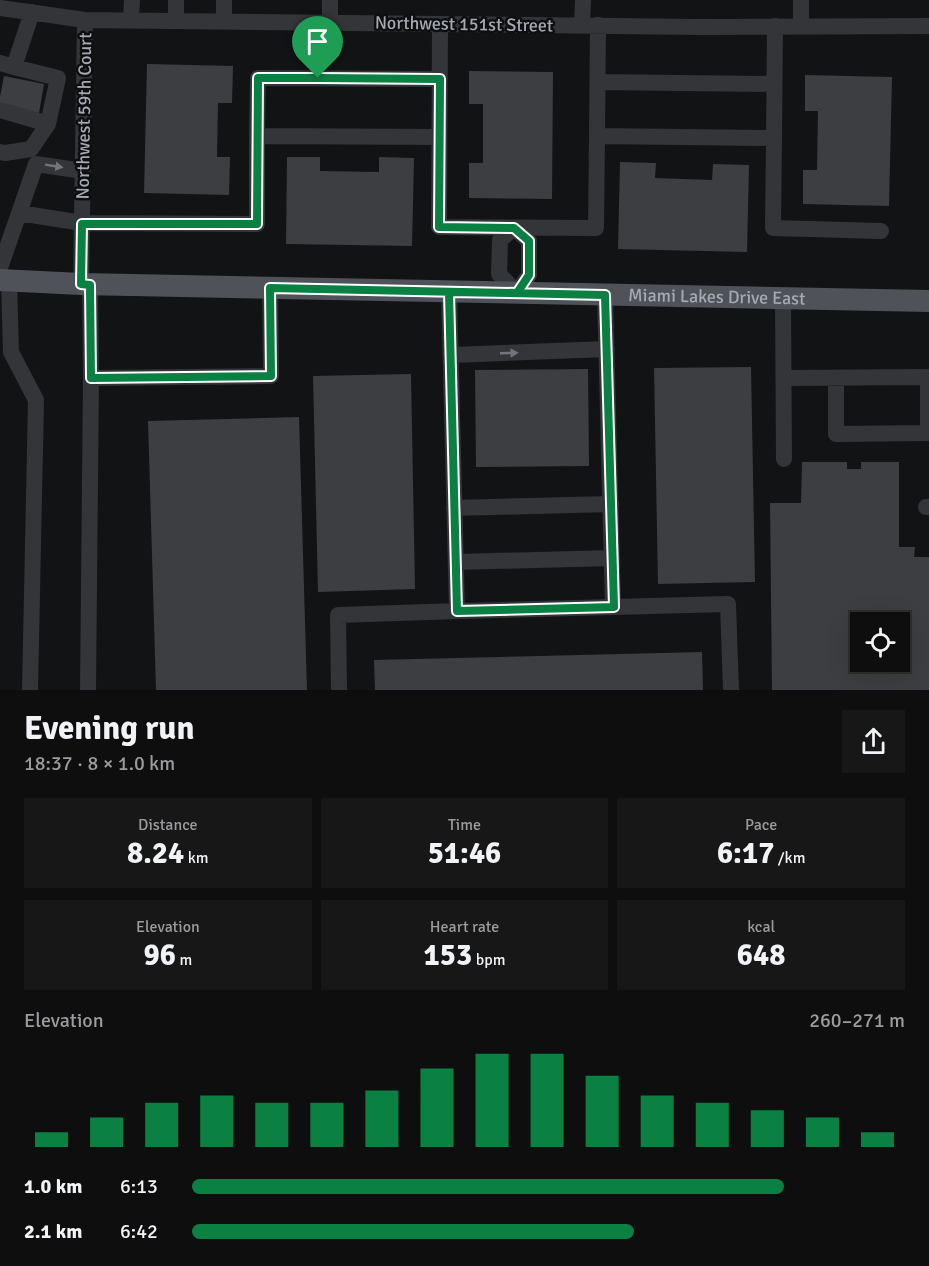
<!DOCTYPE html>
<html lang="en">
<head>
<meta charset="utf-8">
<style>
	body { margin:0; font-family:Signika,sans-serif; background:#171718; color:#f1f3f6; height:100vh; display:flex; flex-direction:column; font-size:22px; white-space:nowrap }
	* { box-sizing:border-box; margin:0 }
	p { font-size:20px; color:#9b9c9e }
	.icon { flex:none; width:33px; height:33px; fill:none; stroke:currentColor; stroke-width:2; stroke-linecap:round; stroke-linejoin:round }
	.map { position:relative; height:690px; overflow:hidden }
	.side { display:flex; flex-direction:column; background:#0e0e0f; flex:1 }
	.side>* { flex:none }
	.tools { position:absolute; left:850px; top:612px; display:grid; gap:12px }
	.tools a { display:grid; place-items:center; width:60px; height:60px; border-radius:0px; background:#0e0e0f; box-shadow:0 6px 24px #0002,0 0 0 2px #2e2e2f; font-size:30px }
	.pin { position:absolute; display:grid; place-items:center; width:51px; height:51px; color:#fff; margin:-62px -26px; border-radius:50% 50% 50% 0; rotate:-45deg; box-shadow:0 0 6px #0007 }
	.pin .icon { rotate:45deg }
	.round { display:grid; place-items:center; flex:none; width:63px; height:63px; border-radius:0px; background:#171718 }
	.overview { display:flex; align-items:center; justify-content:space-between; height:102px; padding:0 24px }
	h1 { font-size:33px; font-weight:800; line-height:45px }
	.metrics { display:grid; grid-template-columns:repeat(3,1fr); gap:9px; height:102px; padding:6px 24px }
	.metrics div { display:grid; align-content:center; border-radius:0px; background:#171718; text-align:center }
	.metrics b { font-size:30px; font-weight:800 }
	.metrics small { font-size:16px; font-weight:400 }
	.metrics p { font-size:16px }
	.chart { height:168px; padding:12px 24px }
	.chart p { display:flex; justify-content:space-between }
	.chart svg { width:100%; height:108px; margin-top:6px; stroke:#0b8043; stroke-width:6 }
	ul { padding:0 24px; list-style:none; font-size:20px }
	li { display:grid; grid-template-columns:96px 72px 1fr; align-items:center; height:45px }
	li i { height:15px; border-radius:8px; background:#0b8043 }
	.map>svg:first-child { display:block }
	.building { fill:#3c3e41; fill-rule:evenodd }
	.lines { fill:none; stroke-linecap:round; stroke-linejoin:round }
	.minor { stroke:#333539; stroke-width:16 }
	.major { stroke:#4f5259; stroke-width:22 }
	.oneway { fill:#71757d }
	.route-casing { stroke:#fff; stroke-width:12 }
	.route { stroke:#0b8043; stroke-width:8 }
	.labels { text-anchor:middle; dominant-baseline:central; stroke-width:5; stroke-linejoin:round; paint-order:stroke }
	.street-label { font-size:18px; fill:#a3aab5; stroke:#0e0e0f }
</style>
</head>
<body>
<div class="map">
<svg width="929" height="690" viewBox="0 0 929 690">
	<rect width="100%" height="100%" fill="#121314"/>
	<path class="building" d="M 147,64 L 233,66 L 232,103 L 218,103 L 217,157 L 230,157 L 229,195 L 144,193 Z
		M 469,71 L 553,72 L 552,199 L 469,198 L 469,163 L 483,163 L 483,104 L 469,104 Z
		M 805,75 L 892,77 L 889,206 L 803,204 L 803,170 L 817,170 L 818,111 L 805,111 Z
		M 4,76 L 44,84 L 39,113 L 0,105 L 0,97 Z
		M 287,157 L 320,157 L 320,171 L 379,172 L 379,157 L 414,158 L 412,246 L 286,244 Z
		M 620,162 L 656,163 L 655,178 L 712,180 L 713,164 L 749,165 L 747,252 L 618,249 Z
		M 751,367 L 755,582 L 658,584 L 654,368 Z
		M 588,369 L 589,466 L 476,467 L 475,370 Z
		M 411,374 L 415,589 L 318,592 L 313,376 Z
		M 299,417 L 307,690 L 156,690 L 148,421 Z
		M 802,462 L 847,462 L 847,469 L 861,469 L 861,462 L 899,462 L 899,547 L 915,547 L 914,557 L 929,557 L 929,690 L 772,690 L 770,503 L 801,503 ZM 861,622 L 900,622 L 900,662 L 861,662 Z
		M 702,652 L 703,690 L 375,690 L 374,660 Z"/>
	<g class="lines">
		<path class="minor" d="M 0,8 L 85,20 L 699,27 L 929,26
			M 131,20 L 132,0
			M 176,21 L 176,0
			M 224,21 L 224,0
			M 330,22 L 330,0
			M 440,24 L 439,227 L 596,228 L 597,136
			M 582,25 L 583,0
			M 598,25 L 597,136 L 774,138 L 775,26
			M 801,26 L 801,0
			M 0,63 L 14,67 L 32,12
			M 14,67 L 58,78 L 48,124
			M 598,82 L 774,84
			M 0,110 L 48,124 L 31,149 L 5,153 L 0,152
			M 439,137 L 257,136 L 258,78 L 440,79
			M 774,138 L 773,228 L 881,231
			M 19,213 L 82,223 L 257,224 L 257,136
			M 514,228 L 529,241 L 529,275 L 517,293 L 499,274 L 500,240 Z
			M 0,268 L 36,164 L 83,171
			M 9,281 L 11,352 L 36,400 L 30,690
			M 81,284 L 85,20
			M 90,285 L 91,378 L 271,376 L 270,288
			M 449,292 L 457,611 L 613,607
			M 605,295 L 613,607 L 728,604 L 731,690
			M 783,299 L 784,459
			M 451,355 L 607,349
			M 784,378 L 928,377 L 928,433 L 836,434 L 836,378
			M 926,507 L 929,507
			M 454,508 L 611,504
			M 456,562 L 612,558
			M 88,690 L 91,378
			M 339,690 L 338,615 L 457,611"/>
		<path class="major" id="s1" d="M 0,280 L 81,284 L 929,301"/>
	</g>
	<defs><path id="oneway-solid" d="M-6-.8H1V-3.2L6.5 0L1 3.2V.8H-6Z" transform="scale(1.5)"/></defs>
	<g class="oneway">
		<use href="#oneway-solid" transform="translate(54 166) rotate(9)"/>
		<use href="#oneway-solid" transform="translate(509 353) rotate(-2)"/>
	</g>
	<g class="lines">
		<g class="route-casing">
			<path id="route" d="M 318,78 L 258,78 L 257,224 L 82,224 L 81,284 L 90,285 L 91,378 L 271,376 L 270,288 C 382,291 494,293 605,295 L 614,607 L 457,611 L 449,292 L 517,293 L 529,275 L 529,241 L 514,228 L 439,227 L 440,79 L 318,78"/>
		</g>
		<use href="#route" class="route"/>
	</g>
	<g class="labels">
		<g class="street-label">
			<text transform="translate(464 24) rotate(1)">Northwest 151st Street</text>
			<text transform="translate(84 116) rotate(-89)">Northwest 59th Court</text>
			<text stroke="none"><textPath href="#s1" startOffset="717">Miami Lakes Drive East</textPath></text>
		</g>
	</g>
</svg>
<div class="tools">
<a><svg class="icon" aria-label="locate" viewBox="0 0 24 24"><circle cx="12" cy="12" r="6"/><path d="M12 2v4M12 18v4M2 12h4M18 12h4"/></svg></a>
</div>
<div class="pin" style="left:318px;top:78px;background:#1e9e55"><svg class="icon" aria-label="arrive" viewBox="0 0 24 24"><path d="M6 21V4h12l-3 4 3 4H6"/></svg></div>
</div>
<section class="side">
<div class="overview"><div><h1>Evening run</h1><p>18:37 · 8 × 1.0 km</p></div><a class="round"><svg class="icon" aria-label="share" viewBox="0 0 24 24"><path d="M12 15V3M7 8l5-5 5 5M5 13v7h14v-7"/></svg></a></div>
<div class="metrics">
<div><p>Distance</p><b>8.24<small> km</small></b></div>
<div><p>Time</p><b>51:46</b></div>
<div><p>Pace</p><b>6:17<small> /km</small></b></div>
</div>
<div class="metrics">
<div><p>Elevation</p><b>96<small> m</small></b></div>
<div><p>Heart rate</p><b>153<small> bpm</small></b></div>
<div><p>kcal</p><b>648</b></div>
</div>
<div class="chart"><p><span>Elevation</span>260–271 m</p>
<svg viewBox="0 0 160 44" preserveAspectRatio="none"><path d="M5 44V38M15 44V32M25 44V26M35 44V23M45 44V26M55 44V26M65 44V21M75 44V12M85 44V6M95 44V6M105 44V15M115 44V23M125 44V26M135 44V29M145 44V32M155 44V38"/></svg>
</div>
<ul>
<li><b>1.0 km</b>6:13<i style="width:83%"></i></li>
<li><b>2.1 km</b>6:42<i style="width:62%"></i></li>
</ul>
</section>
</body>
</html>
